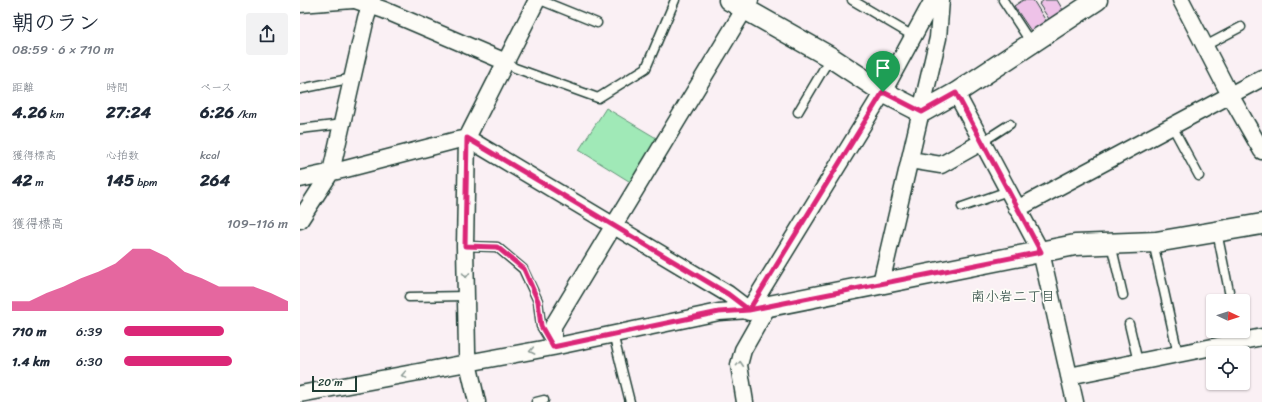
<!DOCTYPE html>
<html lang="ja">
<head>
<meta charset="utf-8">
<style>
	body { margin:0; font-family:Sriracha,"Klee One",sans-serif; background:#f2f2f3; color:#1f2937; height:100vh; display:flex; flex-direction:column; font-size:15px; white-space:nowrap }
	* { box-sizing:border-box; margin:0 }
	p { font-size:13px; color:#747a83 }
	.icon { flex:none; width:22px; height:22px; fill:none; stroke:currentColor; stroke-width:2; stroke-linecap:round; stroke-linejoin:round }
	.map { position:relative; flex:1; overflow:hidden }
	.panel { display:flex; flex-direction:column; background:#fff; width:300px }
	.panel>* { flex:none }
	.needle { width:26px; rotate:94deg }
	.fabs { position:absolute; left:906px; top:294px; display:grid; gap:8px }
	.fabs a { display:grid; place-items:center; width:44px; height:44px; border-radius:4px; background:#fff; box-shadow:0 1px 3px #0004; font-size:20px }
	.scale { position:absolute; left:12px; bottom:10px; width:45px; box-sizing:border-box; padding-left:4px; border:2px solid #1f3d34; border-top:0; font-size:11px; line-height:14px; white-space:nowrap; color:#1f3d34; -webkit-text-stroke:3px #fdfcf7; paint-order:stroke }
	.pin { position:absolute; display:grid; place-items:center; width:34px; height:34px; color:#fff; margin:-41px -17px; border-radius:50% 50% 50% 0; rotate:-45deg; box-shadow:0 0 4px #0007 }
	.pin .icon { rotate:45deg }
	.round { display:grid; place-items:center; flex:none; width:42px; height:42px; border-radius:4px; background:#f2f2f3 }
	.head { display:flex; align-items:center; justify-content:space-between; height:68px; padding:0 12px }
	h1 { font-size:22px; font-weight:700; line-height:30px }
	.figures { display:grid; grid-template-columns:repeat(3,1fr); gap:6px; height:68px; padding:4px 12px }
	.figures div { display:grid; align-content:center }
	.figures b { font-size:17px; font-weight:700 }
	.figures small { font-size:11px; font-weight:400 }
	.figures p { font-size:11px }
	.chart { height:112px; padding:8px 12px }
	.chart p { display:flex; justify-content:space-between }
	.chart svg { width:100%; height:72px; margin-top:4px; fill:#db2777; opacity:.7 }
	ul { padding:0 12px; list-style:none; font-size:13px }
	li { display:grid; grid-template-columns:64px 48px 1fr; align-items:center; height:30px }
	li i { height:10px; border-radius:5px; background:#db2777 }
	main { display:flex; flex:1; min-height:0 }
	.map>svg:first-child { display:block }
	.green { fill:#a0e9b7; stroke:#609376 }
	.building { fill:#eec2e8; stroke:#1f3d34 }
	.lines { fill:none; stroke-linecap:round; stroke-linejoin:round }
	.service-casing { stroke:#1f3d34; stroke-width:11 }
	.minor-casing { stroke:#1f3d34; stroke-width:19 }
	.tertiary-casing { stroke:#1f3d34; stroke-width:23 }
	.service { stroke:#fdfcf7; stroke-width:8 }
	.minor { stroke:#fdfcf7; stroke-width:16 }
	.tertiary { stroke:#fdfcf7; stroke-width:20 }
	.oneway { stroke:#8e9c96 }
	.route-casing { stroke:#fff; stroke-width:8 }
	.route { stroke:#db2777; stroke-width:5 }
	.labels { text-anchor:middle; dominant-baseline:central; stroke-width:3.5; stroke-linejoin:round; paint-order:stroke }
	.neighbourhood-label { font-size:14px; fill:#1f3d34; stroke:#fdfcf7 }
</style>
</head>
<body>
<main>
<section class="panel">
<div class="head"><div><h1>朝のラン</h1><p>08:59 · 6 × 710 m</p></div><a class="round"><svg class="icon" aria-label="share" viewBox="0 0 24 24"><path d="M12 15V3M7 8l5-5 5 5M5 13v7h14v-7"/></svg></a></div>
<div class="figures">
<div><p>距離</p><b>4.26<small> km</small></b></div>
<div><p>時間</p><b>27:24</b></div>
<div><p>ペース</p><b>6:26<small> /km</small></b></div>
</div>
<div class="figures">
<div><p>獲得標高</p><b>42<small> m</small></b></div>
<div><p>心拍数</p><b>145<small> bpm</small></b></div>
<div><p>kcal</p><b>264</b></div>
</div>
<div class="chart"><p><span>獲得標高</span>109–116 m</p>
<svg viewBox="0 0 160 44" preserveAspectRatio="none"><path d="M0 44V38L10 38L20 33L30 29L40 24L50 20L60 15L70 6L80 6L90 11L100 20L110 24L120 29L130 29L140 29L150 33L160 38V44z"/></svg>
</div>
<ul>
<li><b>710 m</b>6:39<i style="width:61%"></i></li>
<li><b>1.4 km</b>6:30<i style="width:66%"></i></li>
</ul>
</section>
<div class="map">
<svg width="962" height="402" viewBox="0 0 962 402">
	<rect width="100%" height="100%" fill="#faf0f4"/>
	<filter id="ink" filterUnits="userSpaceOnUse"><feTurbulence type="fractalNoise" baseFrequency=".025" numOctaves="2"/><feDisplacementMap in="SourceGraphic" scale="8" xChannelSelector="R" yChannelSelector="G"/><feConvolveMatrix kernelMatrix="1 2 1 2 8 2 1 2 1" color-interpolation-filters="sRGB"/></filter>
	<g filter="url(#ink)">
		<path class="green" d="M 306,108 L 358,139 L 332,183 L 279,150 Z"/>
		<path class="building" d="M 723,0 L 733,0 L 746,21 L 731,31 L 714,6 Z
			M 744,0 L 757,0 L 763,10 L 749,19 L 739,4 Z"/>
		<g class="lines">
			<g class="service-casing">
				<path id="service" d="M 240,0 L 297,23
					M 552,0 L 613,36
					M 703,0 L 731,43
					M 905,46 L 941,27
					M 206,62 L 215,68 L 298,98 L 346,68 L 375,0
					M 0,89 L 53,78
					M 498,112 L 530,58
					M 872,126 L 899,176
					M 0,129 L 43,124
					M 682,142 L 710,124
					M 662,207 L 708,191
					M 917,232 L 931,301
					M 853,242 L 878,354
					M 811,244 L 823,295
					M 165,246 L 197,247 L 223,269 L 238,301 L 241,326 L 251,342
					M 109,297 L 166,296
					M 829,324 L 838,362
					M 313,334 L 330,402
					M 236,402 L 244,400"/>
			</g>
			<g class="minor-casing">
				<path id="minor" d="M 55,0 L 84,10 L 206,62
					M 881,0 L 930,95 L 962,151
					M 0,4 L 53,0
					M 656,93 L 741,252 L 775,402
					M 610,160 L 641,165 L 682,142
					M 0,179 L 42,170 L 157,140 L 167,138 L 428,294 L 449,310
					M 717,209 L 962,78
					M 0,220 L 31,172 L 66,18 L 72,0
					M 581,283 L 638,38 L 641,0
					M 449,310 L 583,92 L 633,0
					M 253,347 L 253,326 L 450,0
					M 769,376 L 962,337
					M 0,394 L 253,347 L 419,312 L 449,310
					M 177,402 L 168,363 L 167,352 L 165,246 L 167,138 L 237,0
					M 445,402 L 439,365 L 443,350 L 468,306"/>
			</g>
			<g class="tertiary-casing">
				<path id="tertiary" d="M 429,0 L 530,57 L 583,92 L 622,112 L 656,93 L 797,0
					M 449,310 L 775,245 L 856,242 L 962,224"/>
			</g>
			<use href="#service" class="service"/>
			<use href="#minor" class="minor"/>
			<use href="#tertiary" class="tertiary"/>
		</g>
		<defs><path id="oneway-chevron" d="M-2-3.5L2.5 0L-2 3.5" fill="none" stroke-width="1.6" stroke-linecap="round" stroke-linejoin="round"/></defs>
		<g class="oneway">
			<use href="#oneway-chevron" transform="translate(166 275) rotate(89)"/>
			<use href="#oneway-chevron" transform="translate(232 351) rotate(169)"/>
			<use href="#oneway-chevron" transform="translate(440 364) rotate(-86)"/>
			<use href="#oneway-chevron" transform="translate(104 375) rotate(170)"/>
		</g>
	</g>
	<g class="lines" filter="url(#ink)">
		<g class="route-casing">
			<path id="route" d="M 583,92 L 449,310 L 419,312 L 253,347 L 241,326 L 238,301 L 224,269 L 197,247 L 165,246 L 167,138 L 428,294 L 449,310 L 741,252 L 656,93 L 622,112 L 583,92"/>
		</g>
		<use href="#route" class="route"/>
	</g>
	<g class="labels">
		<g class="neighbourhood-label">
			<text x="713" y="296">南小岩二丁目</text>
		</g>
	</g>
</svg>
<div class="fabs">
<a><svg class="needle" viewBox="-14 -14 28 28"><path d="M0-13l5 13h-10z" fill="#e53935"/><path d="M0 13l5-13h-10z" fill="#747a83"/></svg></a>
<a><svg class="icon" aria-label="locate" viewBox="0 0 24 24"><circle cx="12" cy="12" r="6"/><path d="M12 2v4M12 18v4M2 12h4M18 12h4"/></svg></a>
</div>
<div class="scale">20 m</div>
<div class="pin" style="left:583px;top:92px;background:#1e9e55"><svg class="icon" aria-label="arrive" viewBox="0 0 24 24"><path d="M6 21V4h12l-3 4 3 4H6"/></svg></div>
</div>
</main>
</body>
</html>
